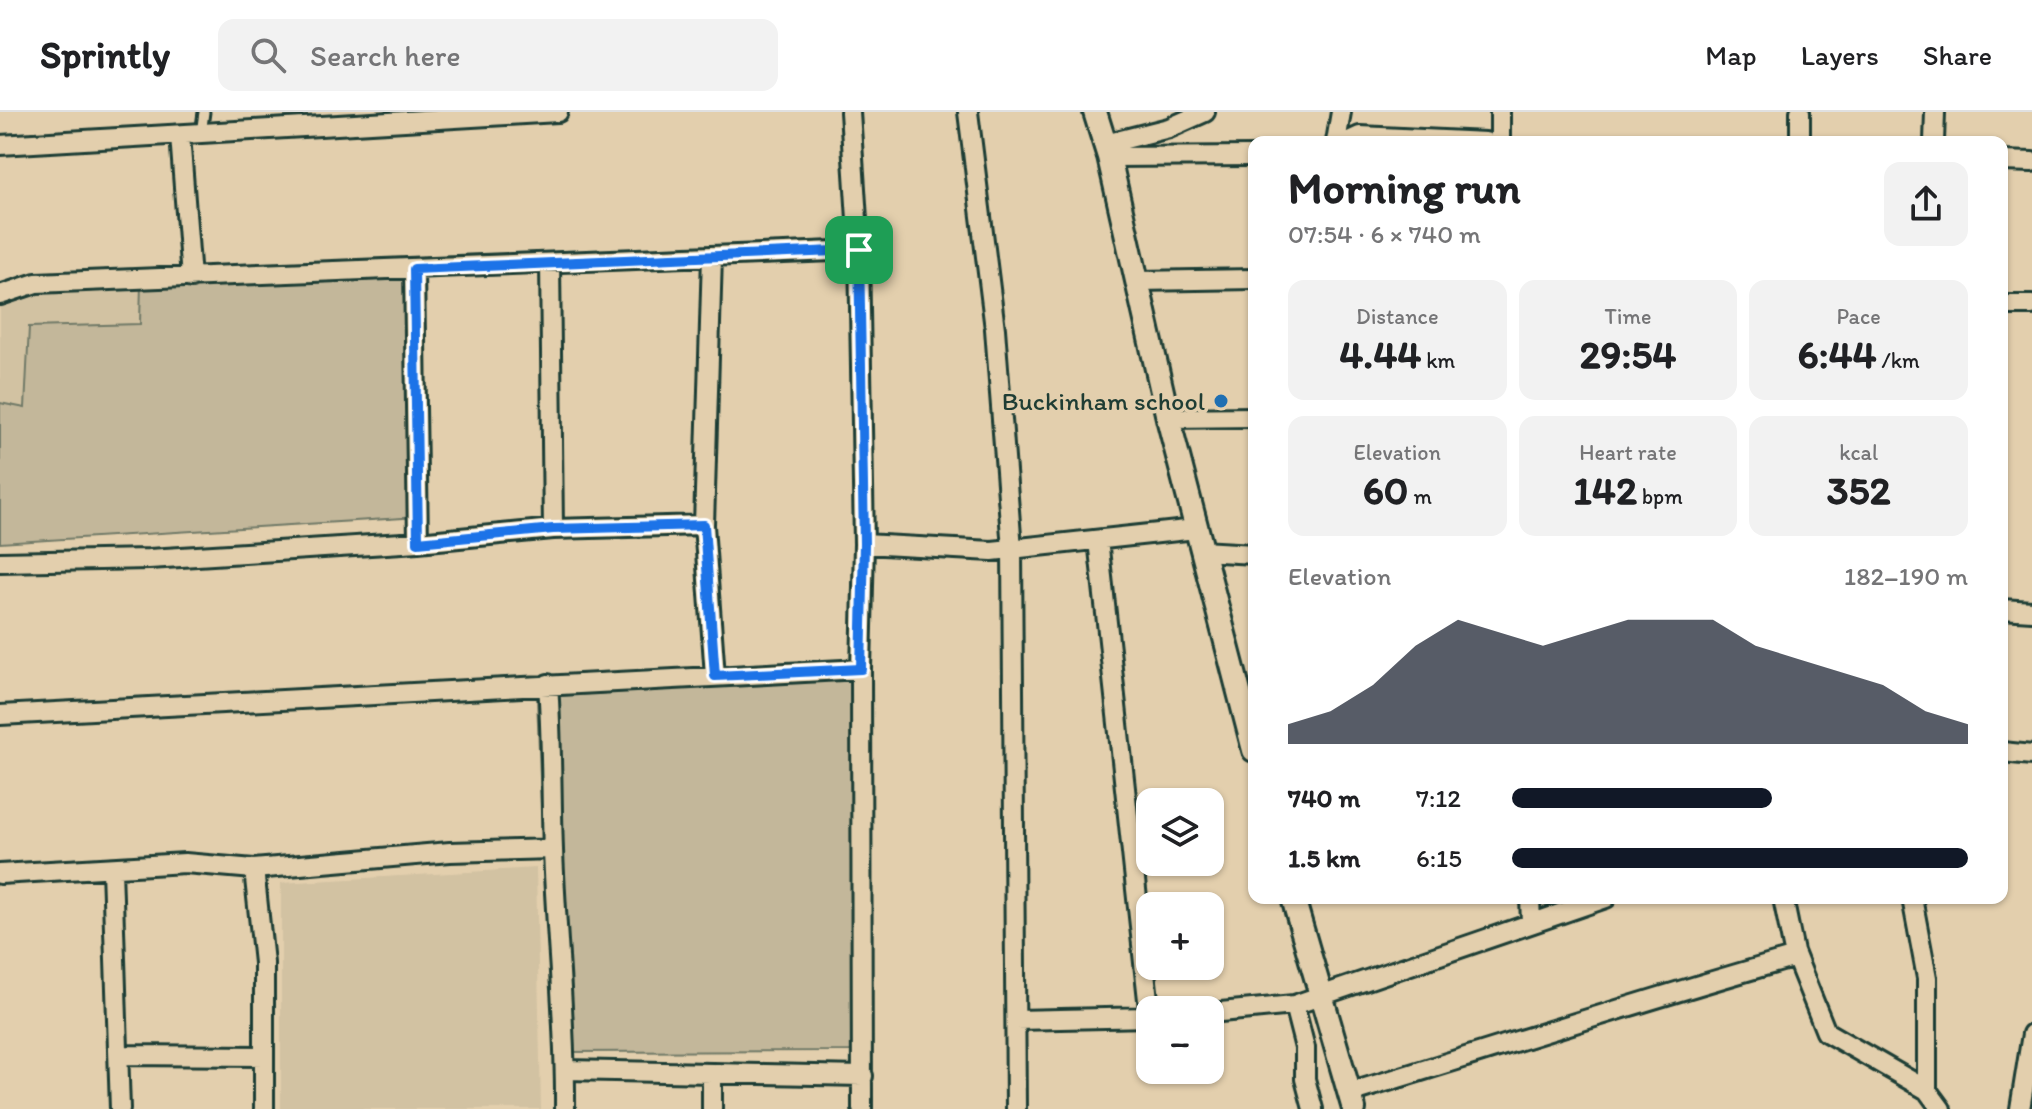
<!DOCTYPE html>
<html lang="en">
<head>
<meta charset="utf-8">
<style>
	body { margin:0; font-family:Itim,sans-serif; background:#f2f2f2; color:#202124; height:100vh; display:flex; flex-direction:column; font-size:30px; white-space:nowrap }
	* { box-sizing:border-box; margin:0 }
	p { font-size:26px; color:#757577 }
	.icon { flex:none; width:44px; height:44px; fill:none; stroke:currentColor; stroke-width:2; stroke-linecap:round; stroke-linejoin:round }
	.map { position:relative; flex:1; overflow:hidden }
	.side { position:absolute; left:1248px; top:24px; width:760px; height:768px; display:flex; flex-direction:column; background:#fff; border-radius:16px; box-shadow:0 2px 6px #0004 }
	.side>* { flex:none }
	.controls { position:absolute; left:1136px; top:676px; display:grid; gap:16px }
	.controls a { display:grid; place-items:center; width:88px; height:88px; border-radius:16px; background:#fff; box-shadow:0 2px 6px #0004; font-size:40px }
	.pin { position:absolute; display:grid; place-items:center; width:68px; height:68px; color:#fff; margin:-34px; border-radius:16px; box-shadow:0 4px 12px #0006 }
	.round { display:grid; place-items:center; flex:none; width:84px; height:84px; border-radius:16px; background:#f2f2f2 }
	.overview { display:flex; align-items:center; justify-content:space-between; height:136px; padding:0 40px }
	h1 { font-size:44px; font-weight:800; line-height:60px }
	.stats { display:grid; grid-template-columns:repeat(3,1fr); gap:12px; height:136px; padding:8px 40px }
	.stats div { display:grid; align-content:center; border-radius:16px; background:#f2f2f2; text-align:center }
	.stats b { font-size:40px; font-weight:800 }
	.stats small { font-size:22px; font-weight:400 }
	.stats p { font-size:22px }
	.chart { height:224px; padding:16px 40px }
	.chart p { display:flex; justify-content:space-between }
	.chart svg { width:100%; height:144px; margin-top:8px; fill:#111827; opacity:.7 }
	ul { padding:0 40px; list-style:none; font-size:26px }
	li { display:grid; grid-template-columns:128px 96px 1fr; align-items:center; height:60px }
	li i { height:20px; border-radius:10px; background:#111827 }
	header { display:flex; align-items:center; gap:48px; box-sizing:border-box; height:112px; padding:0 40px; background:#fff; border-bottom:2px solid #e0e0e0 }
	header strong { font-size:38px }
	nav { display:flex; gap:44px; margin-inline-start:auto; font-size:28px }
	.search { width:560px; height:72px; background:#f2f2f2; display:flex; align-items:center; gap:20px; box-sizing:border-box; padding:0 28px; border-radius:16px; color:#757577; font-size:30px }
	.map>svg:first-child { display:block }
	.built { fill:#d2c2a2 }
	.green { fill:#c3b79a; stroke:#717a67; stroke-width:2 }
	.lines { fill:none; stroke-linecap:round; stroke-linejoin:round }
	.service-casing { stroke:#1f3d34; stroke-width:15 }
	.minor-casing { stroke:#1f3d34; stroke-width:24 }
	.tertiary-casing { stroke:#1f3d34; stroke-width:28 }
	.service { stroke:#e3cfad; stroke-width:9 }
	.minor { stroke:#e3cfad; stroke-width:18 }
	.tertiary { stroke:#e3cfad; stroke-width:22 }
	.route-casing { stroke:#fff; stroke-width:16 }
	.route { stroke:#1a73e8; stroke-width:10 }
	.poi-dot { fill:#1f6fb2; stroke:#e3cfad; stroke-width:3 }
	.labels { text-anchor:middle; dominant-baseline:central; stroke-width:7; stroke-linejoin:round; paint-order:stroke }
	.poi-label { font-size:26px; fill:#1f3d34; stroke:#e3cfad; text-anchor:end }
</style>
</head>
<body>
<header>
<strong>Sprintly</strong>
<div class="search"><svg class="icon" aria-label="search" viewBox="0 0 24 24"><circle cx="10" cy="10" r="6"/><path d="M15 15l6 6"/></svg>Search here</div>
<nav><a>Map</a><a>Layers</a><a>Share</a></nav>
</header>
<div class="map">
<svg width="2032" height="997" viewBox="0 0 2032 997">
	<rect width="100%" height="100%" fill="#e3cfad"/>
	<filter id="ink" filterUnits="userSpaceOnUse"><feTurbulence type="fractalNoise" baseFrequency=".0125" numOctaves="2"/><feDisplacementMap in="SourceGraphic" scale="16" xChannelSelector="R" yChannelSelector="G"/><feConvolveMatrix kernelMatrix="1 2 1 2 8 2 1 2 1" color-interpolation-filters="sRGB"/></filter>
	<g filter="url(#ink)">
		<path class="built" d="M 141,170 L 140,212 L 25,297 L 0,291 L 0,194 L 42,179 Z
			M 536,756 L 541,997 L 281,997 L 281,771 Z"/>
		<path class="green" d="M 416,162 L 419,405 L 0,431 L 0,291 L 25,296 L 29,215 L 140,212 L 141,170 Z
			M 854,567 L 860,939 L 559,940 L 541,692 L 537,585 Z"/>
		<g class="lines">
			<g class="service-casing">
				<path id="service" d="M 201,22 L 204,0"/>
			</g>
			<g class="minor-casing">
				<path id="minor" d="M 850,0 L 859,138 L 864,432 L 861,557 L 862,997
					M 968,0 L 995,217 L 1012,437 L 1016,997
					M 1500,0 L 1500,30
					M 1800,0 L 1800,30
					M 180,23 L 191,166
					M 1336,30 L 1341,0
					M 1347,30 L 1360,24 L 1485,30
					M 1934,30 L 1935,0
					M 1105,32 L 1169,16 L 1205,0
					M 0,33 L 558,0
					M 1109,45 L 1254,44
					M 2002,49 L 2032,50
					M 712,144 L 704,413 L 715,564
					M 550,151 L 553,417
					M 414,157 L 418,430
					M 1138,169 L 1254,167
					M 0,183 L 36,171 L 859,138
					M 2002,193 L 2032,193
					M 1168,306 L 1254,305
					M 1098,428 L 1150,906
					M 864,432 L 992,439 L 1196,417
					M 1201,439 L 1254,442
					M 0,450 L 149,447 L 418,430 L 553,417 L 704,413
					M 2002,497 L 2032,499
					M 548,572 C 552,628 551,683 553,738 C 556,824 566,911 565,997
					M 0,603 L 861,557
					M 2002,640 L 2032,643
					M 112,757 L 120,997
					M 254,757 L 264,851 L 264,997
					M 0,762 L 185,751 L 254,757 L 450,740 L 553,737
					M 1530,786 L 1531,811
					M 1783,786 L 1794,840 L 1826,920 L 1927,978 L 1941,997
					M 1912,786 L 1927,866 L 1927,978
					M 1294,893 L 1305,936 L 1305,967 L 1313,997
					M 1210,901 L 1294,893 L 1606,786
					M 1016,908 L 1150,905
					M 119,943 L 264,944
					M 566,958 L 863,964
					M 1349,981 C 1498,936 1646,887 1796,845
					M 712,997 L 712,961
					M 2020,997 L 2032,922"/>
			</g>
			<g class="tertiary-casing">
				<path id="tertiary" d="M 1095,0 L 1109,45 L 1168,306 L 1254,638
					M 1293,786 L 1354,997"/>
			</g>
			<use href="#service" class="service"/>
			<use href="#minor" class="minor"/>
			<use href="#tertiary" class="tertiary"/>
		</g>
	</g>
	<g class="lines" filter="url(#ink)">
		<g class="route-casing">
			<path id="route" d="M 859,138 L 864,432 L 861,557 L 715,564 L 704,413 L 553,417 L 418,430 L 414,157 Z"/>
		</g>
		<use href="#route" class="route"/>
	</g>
	<circle class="poi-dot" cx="1221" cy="289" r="8"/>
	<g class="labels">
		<g class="poi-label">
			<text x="1205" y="289">Buckinham school</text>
		</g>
	</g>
</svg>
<div class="controls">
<a><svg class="icon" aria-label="layers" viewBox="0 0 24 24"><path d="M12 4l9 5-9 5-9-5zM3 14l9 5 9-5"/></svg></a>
<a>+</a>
<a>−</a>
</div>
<div class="pin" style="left:859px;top:138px;background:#1e9e55"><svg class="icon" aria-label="arrive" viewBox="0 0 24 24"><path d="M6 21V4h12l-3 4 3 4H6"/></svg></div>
<section class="side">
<div class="overview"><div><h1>Morning run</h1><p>07:54 · 6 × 740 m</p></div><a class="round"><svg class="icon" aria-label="share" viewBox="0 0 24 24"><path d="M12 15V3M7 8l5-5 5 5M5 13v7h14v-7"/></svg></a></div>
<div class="stats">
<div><p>Distance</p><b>4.44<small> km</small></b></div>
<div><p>Time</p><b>29:54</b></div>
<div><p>Pace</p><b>6:44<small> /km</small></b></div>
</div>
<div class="stats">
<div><p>Elevation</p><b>60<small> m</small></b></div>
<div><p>Heart rate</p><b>142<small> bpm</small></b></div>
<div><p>kcal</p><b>352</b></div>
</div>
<div class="chart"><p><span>Elevation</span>182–190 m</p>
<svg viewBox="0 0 160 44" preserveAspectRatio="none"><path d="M0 44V38L10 34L20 26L30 14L40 6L50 10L60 14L70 10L80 6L90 6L100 6L110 14L120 18L130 22L140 26L150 34L160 38V44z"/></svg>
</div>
<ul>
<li><b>740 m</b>7:12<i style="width:57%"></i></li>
<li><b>1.5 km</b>6:15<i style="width:100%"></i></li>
</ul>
</section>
</div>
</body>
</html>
